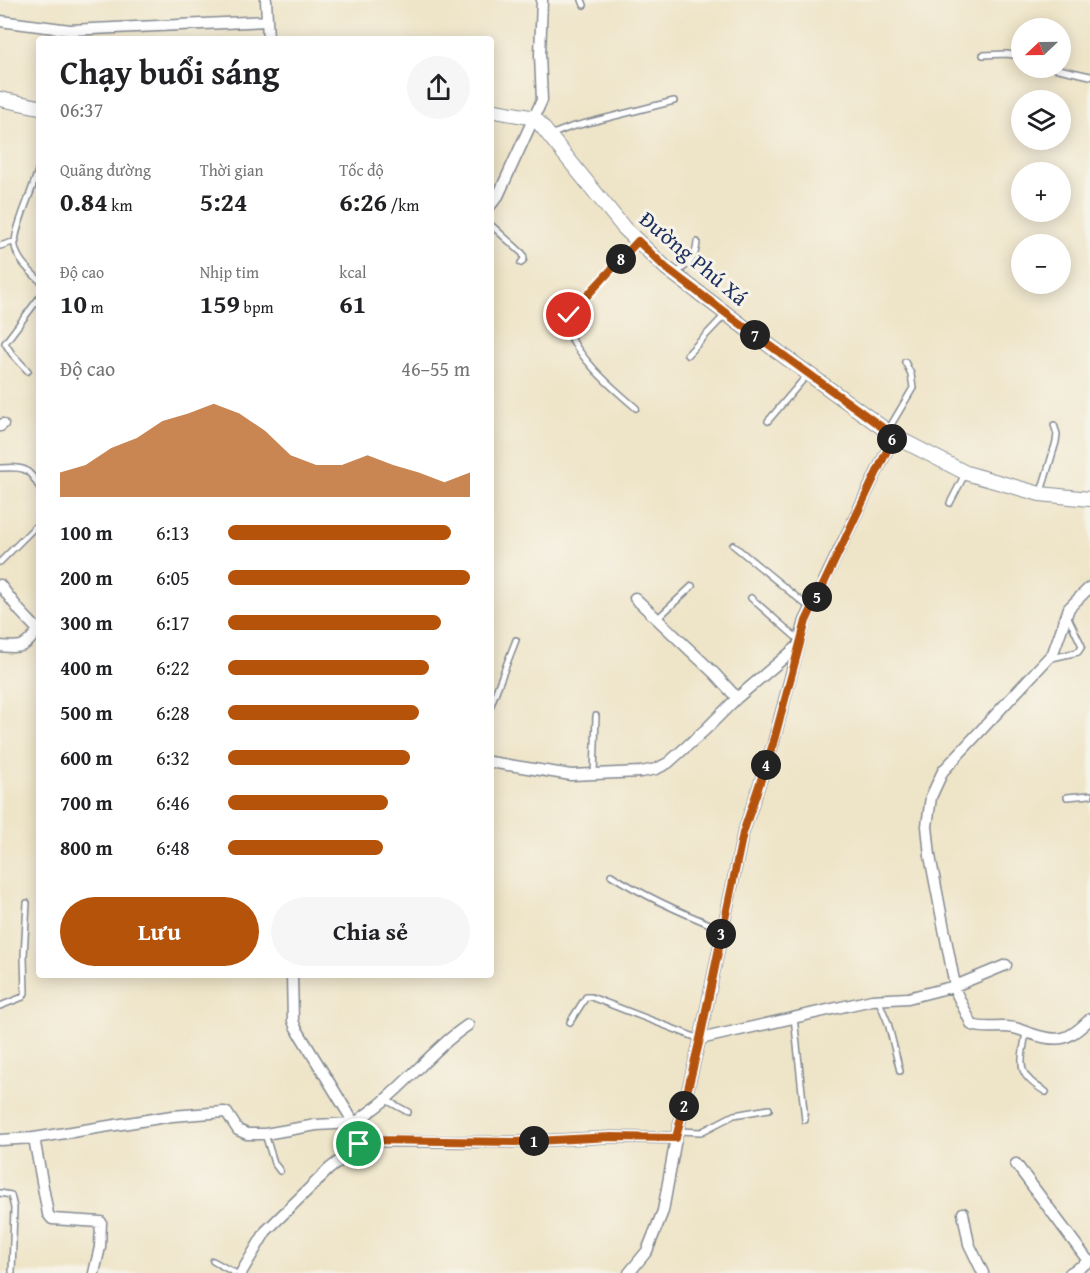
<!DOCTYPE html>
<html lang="vi">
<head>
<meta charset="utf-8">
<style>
	body { margin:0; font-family:"Gentium Book Plus",serif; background:#f6f6f6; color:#202124; height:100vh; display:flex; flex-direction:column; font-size:22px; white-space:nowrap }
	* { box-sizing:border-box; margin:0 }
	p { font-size:20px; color:#757577 }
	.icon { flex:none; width:33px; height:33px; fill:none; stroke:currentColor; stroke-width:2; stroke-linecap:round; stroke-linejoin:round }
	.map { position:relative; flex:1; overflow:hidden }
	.side { position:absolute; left:36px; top:36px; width:458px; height:942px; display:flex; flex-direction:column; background:#fff; border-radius:6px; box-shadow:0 3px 15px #0003 }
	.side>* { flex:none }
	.needle { width:39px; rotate:248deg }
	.buttons { position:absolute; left:1011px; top:18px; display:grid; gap:12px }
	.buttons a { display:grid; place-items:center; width:60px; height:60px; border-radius:50%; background:#fff; box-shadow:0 3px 15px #0003; font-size:30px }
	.pin { position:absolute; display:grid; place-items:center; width:51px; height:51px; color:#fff; margin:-26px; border:3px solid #fff; border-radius:50%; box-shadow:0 2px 6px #0007 }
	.km { position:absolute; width:30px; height:30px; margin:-15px; border-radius:50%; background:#222; color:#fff; font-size:16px; line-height:30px; text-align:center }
	.round { display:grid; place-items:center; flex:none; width:63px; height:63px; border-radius:32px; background:#f6f6f6 }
	.summary { display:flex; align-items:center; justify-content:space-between; height:102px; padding:0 24px }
	h1 { font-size:33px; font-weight:700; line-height:45px }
	.metrics { display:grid; grid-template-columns:repeat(3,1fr); gap:9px; height:102px; padding:6px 24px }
	.metrics div { display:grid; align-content:center }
	.metrics b { font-size:26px; font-weight:700 }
	.metrics small { font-size:16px; font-weight:400 }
	.metrics p { font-size:16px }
	.chart { height:168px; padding:12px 24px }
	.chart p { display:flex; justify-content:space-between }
	.chart svg { width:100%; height:108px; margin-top:6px; fill:#b45309; opacity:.7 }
	.action { display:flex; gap:12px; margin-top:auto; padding:12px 24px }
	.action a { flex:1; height:69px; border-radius:36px; background:#b45309; color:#fff; font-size:24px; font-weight:700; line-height:69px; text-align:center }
	.action a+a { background:#f6f6f6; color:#202124 }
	ul { padding:0 24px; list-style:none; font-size:20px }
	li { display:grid; grid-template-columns:96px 72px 1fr; align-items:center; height:45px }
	li i { height:15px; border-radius:8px; background:#b45309 }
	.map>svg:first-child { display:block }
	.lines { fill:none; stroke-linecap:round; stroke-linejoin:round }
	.service-casing { stroke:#848a92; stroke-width:8 }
	.minor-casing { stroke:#848a92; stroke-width:13 }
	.tertiary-casing { stroke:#848a92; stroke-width:16 }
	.service { stroke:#fff; stroke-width:5 }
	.minor { stroke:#fff; stroke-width:10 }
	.tertiary { stroke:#fff; stroke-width:14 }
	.route-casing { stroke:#fff; stroke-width:12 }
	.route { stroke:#b45309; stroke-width:8 }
	.labels { text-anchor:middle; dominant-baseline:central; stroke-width:6; stroke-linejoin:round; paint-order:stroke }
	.street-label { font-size:22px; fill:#1b2f5e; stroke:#f7f3e8 }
</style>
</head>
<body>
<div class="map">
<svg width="1090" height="1273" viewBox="0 0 1090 1273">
	<rect width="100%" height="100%" fill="#f7f3e8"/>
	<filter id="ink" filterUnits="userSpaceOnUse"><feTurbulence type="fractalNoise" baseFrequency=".0167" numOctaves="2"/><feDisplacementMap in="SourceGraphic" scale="12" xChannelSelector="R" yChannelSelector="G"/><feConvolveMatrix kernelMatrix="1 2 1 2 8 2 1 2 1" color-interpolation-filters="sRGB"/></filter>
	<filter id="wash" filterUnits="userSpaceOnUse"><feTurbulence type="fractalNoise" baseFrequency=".008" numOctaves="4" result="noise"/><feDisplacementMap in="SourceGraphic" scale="24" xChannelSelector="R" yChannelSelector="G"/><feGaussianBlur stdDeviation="1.35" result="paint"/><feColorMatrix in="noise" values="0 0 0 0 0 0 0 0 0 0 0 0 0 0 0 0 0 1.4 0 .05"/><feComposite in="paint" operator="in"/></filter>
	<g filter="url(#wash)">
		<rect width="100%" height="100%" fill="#eee4c7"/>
	</g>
	<g filter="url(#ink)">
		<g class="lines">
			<g class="service-casing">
				<path id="service" d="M 582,0 L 584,5
					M 983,55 L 1006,54 L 1022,56
					M 1054,68 L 1090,76
					M 550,135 L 571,127 L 674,101
					M 39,166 C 35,186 13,230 15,246 C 17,260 30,271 39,280
					M 490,224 L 523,254 L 524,259 L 521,263
					M 0,246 L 16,241
					M 676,273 C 689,264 696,259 697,242
					M 687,355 L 725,315
					M 28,371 L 12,354 L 5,343 L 39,298
					M 636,408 C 609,385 579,359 565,326 L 569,315 L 637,242
					M 768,421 L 808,374
					M 888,430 L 913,388 L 911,374 L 905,362
					M 0,468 C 22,467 28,466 39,487
					M 1041,492 L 1056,442 L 1057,434 L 1054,425
					M 950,503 L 965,474
					M 733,545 L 811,609
					M 0,562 L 39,523
					M 751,598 L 799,640
					M 657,619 L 692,586
					M 1052,658 L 1078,652 L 1082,646 L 1067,615
					M 490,707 L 516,640
					M 594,774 L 596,716
					M 1067,797 L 1090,795
					M 611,875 C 646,897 684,914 722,929
					M 878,999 L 888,1023 L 900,1071
					M 0,1006 L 23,997 L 25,993 L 24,956 L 27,903
					M 794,1017 L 805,1120
					M 570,1022 L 586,997 L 591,997 L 700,1039
					M 1026,1032 C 1021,1065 1015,1074 1046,1092
					M 386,1100 L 408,1112
					M 678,1131 L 701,1132 L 734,1115 L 769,1109
					M 265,1134 L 274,1163 L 280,1171
					M 0,1193 L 11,1195 L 14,1208 L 12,1273
					M 213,1261 L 235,1273"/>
			</g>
			<g class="minor-casing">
				<path id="minor" d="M 266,0 L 268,39
					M 0,21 L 70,30 L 267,21
					M 490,206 L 498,196 L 542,100 L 540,55 L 542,0
					M 0,426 L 3,424
					M 0,585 L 20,611 L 39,631
					M 635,598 L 714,673 L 737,698
					M 0,646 C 22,648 25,648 38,630
					M 490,762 L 571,775 L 641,772 L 656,769 L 668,763 L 705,730 L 737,698 L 798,646
					M 292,975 L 293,1021 L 296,1028 L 365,1141
					M 953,986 L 972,1025 C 986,1030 1000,1025 1014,1028 C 1020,1029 1026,1032 1032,1034 C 1060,1043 1069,1040 1090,1019
					M 955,986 L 930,856 L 927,826 L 931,797 L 943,771 L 1053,653 L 1069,608 L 1090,587
					M 700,1039 L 872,1000 L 908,998 L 955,986 L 1006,965
					M 354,1125 C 364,1114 377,1108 387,1098 C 415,1074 438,1045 468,1025
					M 34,1138 L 48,1214 L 52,1219 L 101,1222 L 100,1247 L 94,1273
					M 0,1140 L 34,1138 L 172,1116 L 224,1112 L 227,1113 L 238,1130 L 247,1134 L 265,1134 L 316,1125 L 353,1123
					M 1016,1164 L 1089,1262
					M 963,1213 L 969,1244 L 983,1273
					M 241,1273 L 266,1231 L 329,1169 L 365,1141 L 516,1142 L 611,1137 L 676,1138
					M 629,1273 L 647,1251 L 663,1211 L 676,1138 L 700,1039 L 743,833 L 773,744 L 805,621 L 894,436
					M 1070,1273 L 1090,1261"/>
			</g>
			<g class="tertiary-casing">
				<path id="tertiary" d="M 0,99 L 39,107
					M 490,110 L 535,118 L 624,228 L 666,268 L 744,327 L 894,436 L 966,473 L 1040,494 L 1090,499"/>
			</g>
			<use href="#service" class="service"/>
			<use href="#minor" class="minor"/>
			<use href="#tertiary" class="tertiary"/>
		</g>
	</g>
	<g class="lines" filter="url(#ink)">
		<g class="route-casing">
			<path id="route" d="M 359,1144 L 372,1140 L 516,1142 L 611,1137 L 676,1138 L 700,1039 L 743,833 L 773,744 L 806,621 L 894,436 L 727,314 L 666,268 L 638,241 L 569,315"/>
		</g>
		<use href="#route" class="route"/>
	</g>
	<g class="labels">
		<g class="street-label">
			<text transform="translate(694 258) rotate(40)">Đường Phú Xá</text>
		</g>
	</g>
</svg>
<div class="buttons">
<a><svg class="needle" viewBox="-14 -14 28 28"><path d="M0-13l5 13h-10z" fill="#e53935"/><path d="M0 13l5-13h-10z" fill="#757577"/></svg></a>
<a><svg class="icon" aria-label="layers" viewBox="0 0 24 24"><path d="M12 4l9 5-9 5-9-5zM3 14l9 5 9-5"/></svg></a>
<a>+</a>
<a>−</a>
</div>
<div class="pin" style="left:359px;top:1144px;background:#1e9e55"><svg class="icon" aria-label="arrive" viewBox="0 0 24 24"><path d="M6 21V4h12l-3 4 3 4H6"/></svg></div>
<div class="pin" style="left:569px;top:315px;background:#d93025"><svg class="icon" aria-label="check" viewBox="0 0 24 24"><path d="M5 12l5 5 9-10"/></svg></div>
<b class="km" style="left:534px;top:1141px">1</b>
<b class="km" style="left:684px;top:1106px">2</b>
<b class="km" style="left:721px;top:934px">3</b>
<b class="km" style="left:766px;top:765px">4</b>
<b class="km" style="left:817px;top:597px">5</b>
<b class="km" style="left:892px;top:439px">6</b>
<b class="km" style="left:755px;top:335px">7</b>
<b class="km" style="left:621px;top:259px">8</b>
<section class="side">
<div class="summary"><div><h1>Chạy buổi sáng</h1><p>06:37</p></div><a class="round"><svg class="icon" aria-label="share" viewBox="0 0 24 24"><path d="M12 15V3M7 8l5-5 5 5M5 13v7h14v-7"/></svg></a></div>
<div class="metrics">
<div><p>Quãng đường</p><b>0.84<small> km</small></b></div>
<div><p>Thời gian</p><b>5:24</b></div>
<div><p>Tốc độ</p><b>6:26<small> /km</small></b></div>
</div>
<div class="metrics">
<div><p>Độ cao</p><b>10<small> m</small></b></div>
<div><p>Nhịp tim</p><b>159<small> bpm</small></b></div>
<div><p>kcal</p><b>61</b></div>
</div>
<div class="chart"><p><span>Độ cao</span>46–55 m</p>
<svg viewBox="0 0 160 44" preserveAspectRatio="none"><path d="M0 44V34L10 31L20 24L30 20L40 13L50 10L60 6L70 10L80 17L90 27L100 31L110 31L120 27L130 31L140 34L150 38L160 34V44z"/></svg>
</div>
<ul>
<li><b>100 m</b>6:13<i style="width:92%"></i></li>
<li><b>200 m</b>6:05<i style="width:100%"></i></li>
<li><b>300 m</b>6:17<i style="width:88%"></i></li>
<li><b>400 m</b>6:22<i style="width:83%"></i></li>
<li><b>500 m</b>6:28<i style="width:79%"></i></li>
<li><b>600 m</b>6:32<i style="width:75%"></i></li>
<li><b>700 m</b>6:46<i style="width:66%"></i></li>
<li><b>800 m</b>6:48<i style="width:64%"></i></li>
</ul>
<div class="action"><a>Lưu</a><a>Chia sẻ</a></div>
</section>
</div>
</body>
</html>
